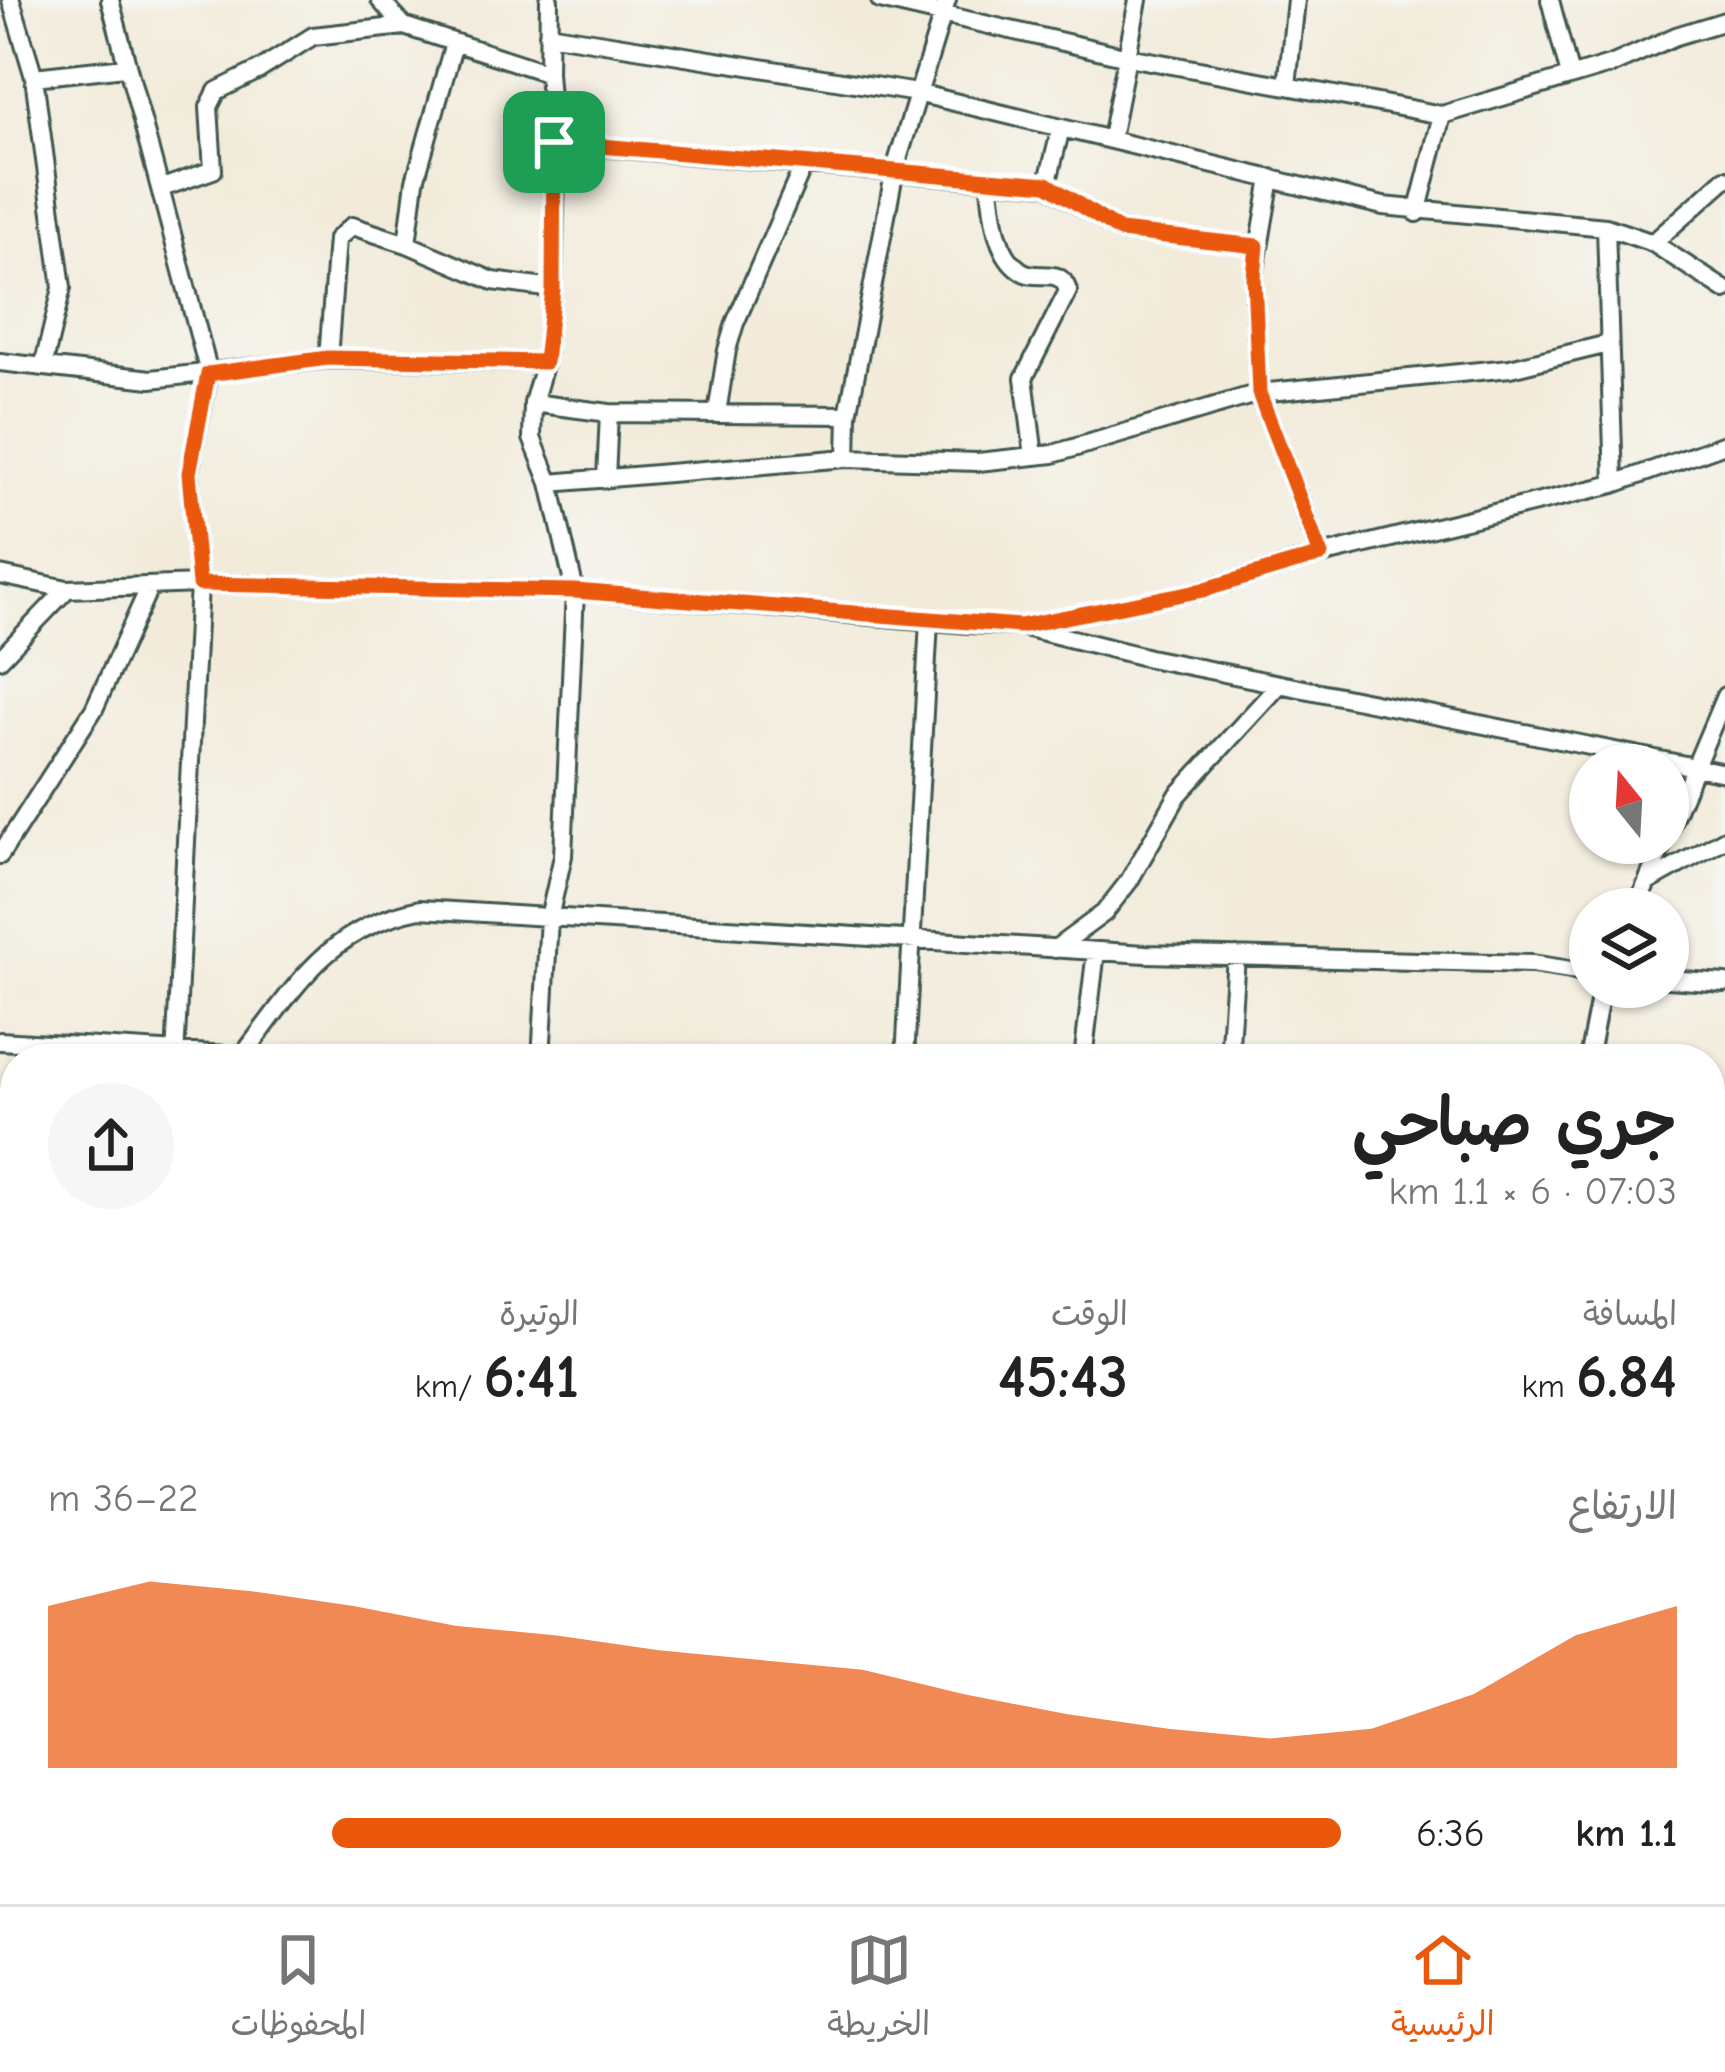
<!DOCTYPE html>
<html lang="ar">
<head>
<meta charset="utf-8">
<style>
	body { margin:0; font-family:"Comic Neue","Playpen Sans Arabic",sans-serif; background:#f6f6f6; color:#222; direction:rtl; height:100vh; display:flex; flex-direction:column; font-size:45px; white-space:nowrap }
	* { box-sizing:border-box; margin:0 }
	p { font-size:39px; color:#767676 }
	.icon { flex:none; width:66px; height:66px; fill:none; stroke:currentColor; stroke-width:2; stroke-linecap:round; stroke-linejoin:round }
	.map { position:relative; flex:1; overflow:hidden; direction:ltr }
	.side { position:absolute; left:0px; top:1044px; width:1725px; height:861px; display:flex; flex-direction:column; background:#fff; border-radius:48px 48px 0 0; box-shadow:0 3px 9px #0004; direction:rtl }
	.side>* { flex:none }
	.needle { width:78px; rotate:342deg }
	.fabs { position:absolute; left:1569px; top:744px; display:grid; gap:24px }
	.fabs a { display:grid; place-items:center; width:120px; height:120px; border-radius:50%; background:#fff; box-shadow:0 3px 9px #0004; font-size:60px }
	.pin { position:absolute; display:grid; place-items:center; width:102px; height:102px; color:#fff; margin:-51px; border-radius:24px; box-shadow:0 6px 18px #0006 }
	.round { display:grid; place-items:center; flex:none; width:126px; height:126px; border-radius:63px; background:#f6f6f6 }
	.overview { display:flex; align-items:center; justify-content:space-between; height:204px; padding:0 48px }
	h1 { font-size:66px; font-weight:600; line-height:90px }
	.stats { display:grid; grid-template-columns:repeat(3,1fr); gap:18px; height:204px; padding:12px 48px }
	.stats div { display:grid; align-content:center }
	.stats b { font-size:60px; font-weight:600 }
	.stats small { font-size:33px; font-weight:400 }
	.stats p { font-size:33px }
	.chart { height:336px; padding:24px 48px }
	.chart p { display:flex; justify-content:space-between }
	.chart svg { width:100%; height:216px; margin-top:12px; fill:#ea580c; opacity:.7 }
	ul { padding:0 48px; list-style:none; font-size:39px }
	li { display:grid; grid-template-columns:192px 144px 1fr; align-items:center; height:90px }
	li i { height:30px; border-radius:15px; background:#ea580c }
	.tab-bar { display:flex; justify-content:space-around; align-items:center; height:168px; border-top:3px solid #e0e0e0; background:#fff; font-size:33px; color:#767676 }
	.tab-bar a { display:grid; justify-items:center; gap:6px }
	.tab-bar .on { color:#ea580c }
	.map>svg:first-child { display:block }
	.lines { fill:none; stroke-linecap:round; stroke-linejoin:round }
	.minor-casing { stroke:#3f574d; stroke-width:22 }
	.minor { stroke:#fff; stroke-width:16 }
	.route-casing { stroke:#fff; stroke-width:24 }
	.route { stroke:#ea580c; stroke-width:15 }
</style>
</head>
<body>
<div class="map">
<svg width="1725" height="1904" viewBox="0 0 1725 1904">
	<rect width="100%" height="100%" fill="#f6f6f2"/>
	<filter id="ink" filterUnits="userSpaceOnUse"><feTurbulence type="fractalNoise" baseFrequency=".00833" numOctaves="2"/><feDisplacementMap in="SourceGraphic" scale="24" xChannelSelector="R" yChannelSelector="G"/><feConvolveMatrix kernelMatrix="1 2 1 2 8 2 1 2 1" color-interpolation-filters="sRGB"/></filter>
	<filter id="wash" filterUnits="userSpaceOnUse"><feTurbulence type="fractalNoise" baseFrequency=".004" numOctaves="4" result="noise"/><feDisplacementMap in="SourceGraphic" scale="48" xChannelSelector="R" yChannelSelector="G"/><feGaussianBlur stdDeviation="2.7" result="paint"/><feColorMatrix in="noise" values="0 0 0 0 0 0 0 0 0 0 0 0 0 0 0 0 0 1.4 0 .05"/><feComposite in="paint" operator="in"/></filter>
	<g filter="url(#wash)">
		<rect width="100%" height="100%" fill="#f2ebda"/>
	</g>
	<g filter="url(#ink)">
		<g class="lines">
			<g class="minor-casing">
				<path id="minor" d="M 11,0 L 34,77 L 62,288 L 43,367
					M 110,0 L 209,373 L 189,473 L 199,584 L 175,1059
					M 380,0 L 404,26 L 548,73
					M 880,0 L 1128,57 L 1287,86
					M 1296,0 L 1287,86 L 1442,115
					M 1550,0 L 1570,76
					M 548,34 L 917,93 L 1383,206 L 1606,227 L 1653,243 L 1725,290
					M 34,77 L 125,67
					M 1111,138 L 1138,0
					M 554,143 L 1047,185 L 1061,128
					M 1271,178 L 1254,277 L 1259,393 L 1321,555
					M 989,179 C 993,208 993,251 1020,270 C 1037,283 1060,264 1068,291 L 1024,378 L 1034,456
					M 1047,185 L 1120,231 L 1257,246
					M 162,188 L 213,170 L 209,107 L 217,91 L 259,70 L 313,36 L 404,26
					M 1417,213 L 1442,115 L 1613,64 L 1676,36 L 1725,21
					M 1606,227 L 1614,484
					M 1653,243 L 1725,179
					M 407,244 L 493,281 L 553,289
					M 328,359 L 337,239 L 352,226 L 407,244 L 415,181 L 454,43
					M 0,362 L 151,379 L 328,359 L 545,362
					M 533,403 L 609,413 L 848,415
					M 717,413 L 727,350 L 735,323 L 804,164
					M 847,458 L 848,415 L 895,169 L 947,0
					M 606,479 L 609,413
					M 550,483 L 847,458 L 978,462 L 1053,454 L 1259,393 L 1510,368 L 1608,344
					M 0,575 L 67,589 L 199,584 L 575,591 L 967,624 L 1020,626 L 1149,658 L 1725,773
					M 1030,624 L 1203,590 L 1321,555 L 1614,484 L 1725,444
					M 0,659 L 67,589
					M 1668,831 L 1725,696
					M 0,855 L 94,709 L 149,588
					M 1648,882 L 1725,839
					M 1636,909 L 1663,843
					M 1055,949 L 1104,913 L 1129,881 L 1178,795 L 1280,684
					M 1668,979 L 1725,983
					M 0,1041 L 295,1059
					M 240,1059 C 295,988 326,928 420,909 L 1146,954 L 1532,964 L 1590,973
					M 541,1059 L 549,918 L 563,856 L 575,591 L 550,483 L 532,438 L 533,403 L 545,362 L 553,289 L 556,172 L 548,73 L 549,0
					M 905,1059 L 929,621
					M 1083,1059 L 1096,951
					M 1229,1059 L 1236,956
					M 1588,1059 L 1602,987
					M 1710,1138 L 1725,1139
					M 0,1165 L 15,1166
					M 1710,1270 L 1725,1271
					M 0,1314 L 15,1315
					M 1710,1408 L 1725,1409
					M 0,1440 L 15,1441
					M 0,1492 L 15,1472
					M 1710,1543 L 1725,1544
					M 0,1573 L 15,1574
					M 1710,1680 L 1725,1681
					M 0,1751 L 15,1754
					M 1197,1890 L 1197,1904
					M 92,1904 L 93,1890
					M 238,1904 L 244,1890
					M 421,1904 L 426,1890
					M 750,1904 L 764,1890
					M 769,1904 L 798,1890
					M 922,1904 L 946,1890
					M 1242,1904 L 1288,1890
					M 1490,1904 L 1492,1890
					M 1539,1904 L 1542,1890"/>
			</g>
			<use href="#minor" class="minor"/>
		</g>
	</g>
	<g class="lines" filter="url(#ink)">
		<g class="route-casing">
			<path id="route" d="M 554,142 L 1047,184 L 1120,231 L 1257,246 L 1254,277 L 1259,393 L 1321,555 L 1203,590 L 1020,626 L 575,591 L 199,584 L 189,473 L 208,374 L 328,358 L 545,362 L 553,289 Z"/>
		</g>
		<use href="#route" class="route"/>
	</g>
</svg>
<div class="fabs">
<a><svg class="needle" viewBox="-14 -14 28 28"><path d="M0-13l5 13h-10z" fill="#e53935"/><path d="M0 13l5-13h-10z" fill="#767676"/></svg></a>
<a><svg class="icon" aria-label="layers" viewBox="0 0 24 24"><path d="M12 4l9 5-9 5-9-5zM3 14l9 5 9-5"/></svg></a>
</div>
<div class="pin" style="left:554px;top:142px;background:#1e9e55"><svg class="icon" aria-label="arrive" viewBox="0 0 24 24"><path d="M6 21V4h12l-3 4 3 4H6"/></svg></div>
<section class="side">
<div class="overview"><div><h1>جري صباحي</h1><p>07:03 · 6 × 1.1 km</p></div><a class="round"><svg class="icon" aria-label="share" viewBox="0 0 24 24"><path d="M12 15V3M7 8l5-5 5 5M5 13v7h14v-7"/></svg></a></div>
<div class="stats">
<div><p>المسافة</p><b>6.84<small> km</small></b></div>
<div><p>الوقت</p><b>45:43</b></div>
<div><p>الوتيرة</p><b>6:41<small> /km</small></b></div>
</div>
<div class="chart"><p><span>الارتفاع</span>22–36 m</p>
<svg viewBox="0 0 160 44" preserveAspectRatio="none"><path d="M0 44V11L10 6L20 8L30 11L40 15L50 17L60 20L70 22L80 24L90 29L100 33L110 36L120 38L130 36L140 29L150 17L160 11V44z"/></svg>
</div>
<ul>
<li><b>1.1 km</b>6:36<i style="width:78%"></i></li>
</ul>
</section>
</div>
<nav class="tab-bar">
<a class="on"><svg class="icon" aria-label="home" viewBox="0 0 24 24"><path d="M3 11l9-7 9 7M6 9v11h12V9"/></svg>الرئيسية</a>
<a><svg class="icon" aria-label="map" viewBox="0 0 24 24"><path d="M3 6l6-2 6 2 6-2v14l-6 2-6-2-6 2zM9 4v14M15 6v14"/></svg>الخريطة</a>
<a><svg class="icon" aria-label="saved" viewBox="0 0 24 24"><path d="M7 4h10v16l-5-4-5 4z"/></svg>المحفوظات</a>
</nav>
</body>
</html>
